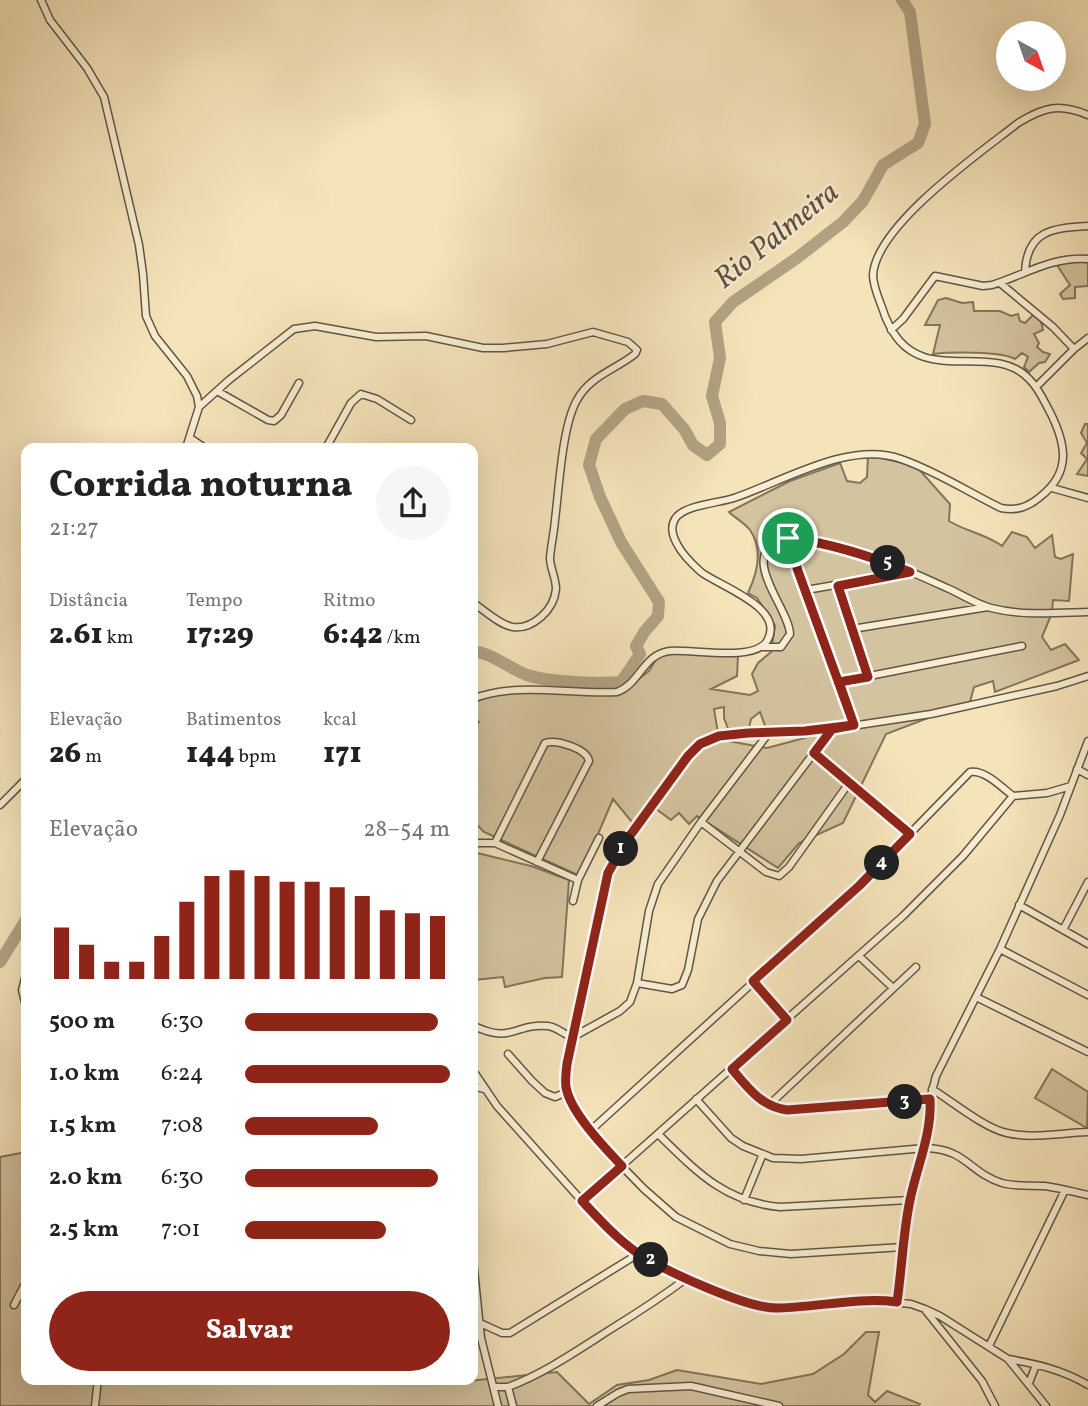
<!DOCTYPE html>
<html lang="pt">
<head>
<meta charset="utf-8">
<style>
	body { margin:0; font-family:Vollkorn,serif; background:#f6f6f6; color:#222; height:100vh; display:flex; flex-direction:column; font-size:26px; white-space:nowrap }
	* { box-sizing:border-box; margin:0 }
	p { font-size:23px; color:#767676 }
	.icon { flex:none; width:38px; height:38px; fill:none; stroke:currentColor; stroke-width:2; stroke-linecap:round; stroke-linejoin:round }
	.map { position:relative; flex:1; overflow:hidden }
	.panel { position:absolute; left:21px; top:443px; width:457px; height:942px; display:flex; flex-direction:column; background:#fff; border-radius:14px; box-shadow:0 7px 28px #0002 }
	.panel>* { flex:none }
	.needle { width:46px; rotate:140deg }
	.buttons { position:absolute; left:996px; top:21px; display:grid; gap:14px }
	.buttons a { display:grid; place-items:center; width:70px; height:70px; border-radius:50%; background:#fff; box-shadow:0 7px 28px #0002; font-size:35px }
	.pin { position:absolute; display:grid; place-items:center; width:60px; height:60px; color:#fff; margin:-30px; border:4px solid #fff; border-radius:50%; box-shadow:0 2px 7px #0007 }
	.km { position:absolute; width:35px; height:35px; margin:-18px; border-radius:50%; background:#222; color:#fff; font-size:19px; line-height:35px; text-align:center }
	.round { display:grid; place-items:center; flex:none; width:74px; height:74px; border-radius:37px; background:#f6f6f6 }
	.headline { display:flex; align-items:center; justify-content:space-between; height:119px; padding:0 28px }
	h1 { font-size:38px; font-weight:800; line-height:52px }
	.metrics { display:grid; grid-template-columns:repeat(3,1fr); gap:10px; height:119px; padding:7px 28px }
	.metrics div { display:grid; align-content:center }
	.metrics b { font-size:30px; font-weight:800 }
	.metrics small { font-size:19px; font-weight:400 }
	.metrics p { font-size:19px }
	.chart { height:196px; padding:14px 28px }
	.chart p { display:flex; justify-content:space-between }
	.chart svg { width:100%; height:126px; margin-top:7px; stroke:#8f2418; stroke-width:6 }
	.button { display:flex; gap:14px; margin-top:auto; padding:14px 28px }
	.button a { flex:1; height:80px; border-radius:42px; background:#8f2418; color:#fff; font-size:28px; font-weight:800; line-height:80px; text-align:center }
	ul { padding:0 28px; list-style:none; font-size:23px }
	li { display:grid; grid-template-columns:112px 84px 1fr; align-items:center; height:52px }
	li i { height:18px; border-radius:9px; background:#8f2418 }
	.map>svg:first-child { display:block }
	.green { fill:#d4c39f; stroke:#82755d; stroke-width:2; fill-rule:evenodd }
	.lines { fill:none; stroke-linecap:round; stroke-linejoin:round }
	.river { stroke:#b2a384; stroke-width:12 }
	.minor-casing { stroke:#615643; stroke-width:9 }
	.minor { stroke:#f8edd2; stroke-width:6 }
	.route-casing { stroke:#fff; stroke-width:14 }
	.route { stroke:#8f2418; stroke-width:9 }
	.labels { text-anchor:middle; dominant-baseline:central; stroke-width:5; stroke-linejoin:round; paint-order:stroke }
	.water-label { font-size:30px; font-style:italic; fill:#5e5240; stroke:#f8edd2 }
</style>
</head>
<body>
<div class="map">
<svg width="1088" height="1406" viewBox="0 0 1088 1406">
	<rect width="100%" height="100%" fill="#f5e3ba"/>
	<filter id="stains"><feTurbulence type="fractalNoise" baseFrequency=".00286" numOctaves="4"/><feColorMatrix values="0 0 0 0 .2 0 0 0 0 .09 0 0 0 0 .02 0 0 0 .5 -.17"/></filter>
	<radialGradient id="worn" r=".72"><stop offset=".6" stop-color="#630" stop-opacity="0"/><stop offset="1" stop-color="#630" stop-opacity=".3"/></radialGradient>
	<path class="green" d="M 1065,262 L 1088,262 L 1088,286 L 1075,287 L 1075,298 L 1063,299 L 1060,294 L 1070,285 L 1057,265 Z
		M 946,298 L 962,303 L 973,302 L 974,311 L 1000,311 L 1011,316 L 1018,314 L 1020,321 L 1025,323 L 1033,315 L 1041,321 L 1043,330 L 1034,334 L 1039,343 L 1037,347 L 1043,352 L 1050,354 L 1045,362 L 1039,363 L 1029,372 L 1024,367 L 1028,357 L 1022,353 L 1015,359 C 1001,351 950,352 933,354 L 940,325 L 925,325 L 938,300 Z
		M 1085,424 L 1088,424 L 1088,476 L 1077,474 L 1087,459 L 1081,453 L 1087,443 L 1081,433 Z
		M 868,455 L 916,466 L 950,504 L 949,521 C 967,532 986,534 1002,546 L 1012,532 L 1027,537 L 1035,548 L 1052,535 L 1055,557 L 1061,559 L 1073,554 L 1069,601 L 1053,600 L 1052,613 L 1042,637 L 1051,650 L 1065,644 L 1079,660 L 995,692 L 993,681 L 974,687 L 970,702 L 886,734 L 843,823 L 799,843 L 778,868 L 697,816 L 689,824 L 679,813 L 671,820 L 652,806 L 636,827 L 613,799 L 580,876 L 484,832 L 473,821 L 473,729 L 479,722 L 473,716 L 473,700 L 501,691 L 606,692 L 625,689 L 649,671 L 660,653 L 738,656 L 737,676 L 711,689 L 750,695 L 758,691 L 752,674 L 758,663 L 771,652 L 775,626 L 757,598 L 748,593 C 757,574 764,550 750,530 C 745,523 735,518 729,512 L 790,481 L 840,463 L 847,481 L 860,483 L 867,477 ZM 724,707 L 724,718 L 730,734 L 748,733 L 751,719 L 760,712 L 768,734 L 842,728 L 767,748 L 711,738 L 718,733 L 714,709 Z
		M 473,852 L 531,866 L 569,880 L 562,977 L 545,978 L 505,987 L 503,977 L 474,980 Z
		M 1052,1069 L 1088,1092 L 1087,1128 L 1035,1098 Z
		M 26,1152 L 26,1379 L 455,1379 L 458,1382 L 557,1372 L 589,1404 L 617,1385 L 649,1380 L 677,1370 L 761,1384 L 813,1374 L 844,1354 L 866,1332 L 879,1332 L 868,1395 L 875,1402 L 887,1391 L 920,1404 L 918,1406 L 0,1406 L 0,1157 Z"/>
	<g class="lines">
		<path class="river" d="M 472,651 C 493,653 508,668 527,675 C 547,682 600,684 621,682 L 640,654 L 636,646 L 645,631 L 658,616 L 659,602 L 621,542 L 600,497 L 589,465 L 596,439 L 625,409 L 643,401 L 662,404 L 684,429 L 693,445 L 707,455 L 720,444 L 720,423 L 712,396 L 720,358 L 715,322 L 733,302 L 797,258 L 843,222 L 863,201 L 883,165 L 918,143 L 925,124 L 910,12 L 902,0
			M 0,962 L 26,920"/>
		<g class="minor-casing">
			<path id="minor" d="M 41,0 L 50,20 L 87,68 L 104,97 L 139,245 L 143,274 L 146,316 L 155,336 L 187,376 L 197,396 L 199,407 L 186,448
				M 1025,272 C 1027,230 1053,228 1088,226
				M 1000,283 L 1053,327 L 1074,349
				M 891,330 L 903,319 L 935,276 L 983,286 L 992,285 C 1024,275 1053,256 1088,259
				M 1036,387 L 1074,349 L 1088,338
				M 217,391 L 268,420 L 274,421 L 281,415 L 299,383
				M 199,407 L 229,380 L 294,329 L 315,326 L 376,337 L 426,336 L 483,348 L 503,348 L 547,344 L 593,332 L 628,342 L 637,350 L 635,354 C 615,370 590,376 577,400 C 562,426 559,489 555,520 C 554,533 551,545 550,558 C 550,568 556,578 556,589 C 555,600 549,610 541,617 C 513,641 496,618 472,602
				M 190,438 L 205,448
				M 326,448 L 351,403 L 361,394 L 377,399 L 411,420
				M 1052,488 L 1088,498
				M 788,538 L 798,571 L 854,725
				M 838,586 L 868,677
				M 806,590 L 910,572
				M 852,629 L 988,607
				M 762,647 L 781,647 L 790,634 C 789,607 736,555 783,538 C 832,535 903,568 947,588 C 961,594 976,604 991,608 C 1023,616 1056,613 1088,612
				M 839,682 L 1022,646
				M 472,699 C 519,681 569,695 617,692 C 640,684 643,654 670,651 C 692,649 754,662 767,641 C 787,608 719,586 701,572 C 692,564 682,554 677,544 C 672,535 670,527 675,519 C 683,505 719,503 734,498 C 782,482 849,440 901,459 C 936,471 968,492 1001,508 C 1017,511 1028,507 1040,497 C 1072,472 1066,444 1050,412 C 1044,401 1039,389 1030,380 C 1003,350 959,368 924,357 C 903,350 893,335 885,316 C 881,303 873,288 873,275 C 876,225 980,153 1018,123 C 1044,107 1059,103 1088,115
				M 814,753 L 910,834
				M 1077,769 L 1088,775
				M 0,805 L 26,779
				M 701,822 L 766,872 L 779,876 L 789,867 L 849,783
				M 472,843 L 495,843 L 578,880
				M 495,843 L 545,743 C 557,739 587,749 589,761 L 537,862
				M 573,901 L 578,880 L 599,838
				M 1019,905 L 1088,944
				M 1063,930 L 1088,882
				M 1000,949 L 1088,995
				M 859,956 L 893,988
				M 26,974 L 22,990 L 26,1006
				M 753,981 L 787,1020
				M 637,983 L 672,989 L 682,985 L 688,970 L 698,919 L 717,881 L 832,729
				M 976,997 L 1088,1052
				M 472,1025 C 512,1045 514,1023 548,1026 C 557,1027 564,1035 573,1037 L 620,1011 L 630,1002 L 637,983 L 649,911 L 658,884 L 701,822 L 768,734
				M 508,1054 L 532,1081 L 545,1093 L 555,1097 L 567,1092
				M 472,1069 L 497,1106 L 582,1201 L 615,1236 L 638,1254 L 738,1300 L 768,1308 L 874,1300 L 911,1304 L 925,1309 L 940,1316 L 1008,1359 L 1046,1406
				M 732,1069 C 748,1088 762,1107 787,1110 L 864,1106 L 930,1099
				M 472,1086 L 484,1089
				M 932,1089 C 953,1102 984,1128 1007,1133 C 1033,1139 1061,1133 1088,1132
				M 696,1099 L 731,1138 L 743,1146 L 773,1158 L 801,1159 L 925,1148 C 967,1149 968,1172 1002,1183 C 1016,1187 1031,1185 1045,1186 C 1060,1188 1074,1192 1088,1195
				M 769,1105 L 916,967
				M 590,1131 L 859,886 L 970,772 C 986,770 1001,787 1013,796
				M 658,1134 C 696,1171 724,1202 780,1207 L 910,1200
				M 744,1200 L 762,1156
				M 582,1201 L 903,916 L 963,856 L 1013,796 L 1047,793 L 1071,786
				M 903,1247 L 791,1254 L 759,1251 L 730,1244 L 676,1217 L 644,1189 L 607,1151 L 583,1120 L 567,1092 L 566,1075 L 608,873 L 626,841 L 688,756 L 700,743 L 719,736 L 832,729 L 931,714 L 1057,686 L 1088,676
				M 472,1250 L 481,1338 L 498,1406
				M 896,1302 L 910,1200 L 925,1148 L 930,1099 L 936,1076 L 1000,949 L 1060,815 L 1088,741
				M 14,1305 L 26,1282
				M 926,1311 L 982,1381 L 995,1406
				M 480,1323 L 502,1333 L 510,1333 L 638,1254
				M 989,1346 L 1065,1190
				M 1008,1359 C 1037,1364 1063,1370 1088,1385
				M 1029,1383 L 1036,1365
				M 494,1387 L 508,1387 L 513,1406
				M 508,1387 C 545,1373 578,1350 611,1329 C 637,1313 663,1296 687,1278
				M 95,1406 L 98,1379
				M 597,1406 L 618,1393 L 628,1389 L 691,1386 L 779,1406"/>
		</g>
		<use href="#minor" class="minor"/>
	</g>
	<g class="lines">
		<g class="route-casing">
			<path id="route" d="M 788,538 L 798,571 L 854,725 L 805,731 L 748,733 L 719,736 L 700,744 L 688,756 L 626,841 L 608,873 L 567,1064 C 566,1072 565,1080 566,1087 C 570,1112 605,1148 622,1166 L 582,1201 C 599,1219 616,1238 636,1252 C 663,1270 749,1310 779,1308 C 818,1307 858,1297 897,1302 C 902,1268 903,1233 910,1200 C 917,1166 932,1134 930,1099 L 787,1110 C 762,1107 748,1088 732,1069 L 787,1020 L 753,981 L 859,886 L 910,834 L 814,753 L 832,729 L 854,725 L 839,682 L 868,677 L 838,586 L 910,572 C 870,556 831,543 788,538"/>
		</g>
		<use href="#route" class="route"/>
	</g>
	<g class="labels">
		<g class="water-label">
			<text transform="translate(777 236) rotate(-39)">Rio Palmeira</text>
		</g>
	</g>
	<rect width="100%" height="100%" filter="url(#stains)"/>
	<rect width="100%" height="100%" fill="url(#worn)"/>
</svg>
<div class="buttons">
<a><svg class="needle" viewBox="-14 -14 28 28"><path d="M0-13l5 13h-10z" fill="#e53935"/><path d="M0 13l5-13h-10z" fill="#767676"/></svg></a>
</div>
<div class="pin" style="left:788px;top:538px;background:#1e9e55"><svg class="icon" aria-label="arrive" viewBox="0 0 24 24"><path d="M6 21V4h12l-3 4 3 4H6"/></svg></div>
<b class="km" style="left:621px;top:849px">1</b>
<b class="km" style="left:651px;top:1260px">2</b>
<b class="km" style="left:905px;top:1102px">3</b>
<b class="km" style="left:882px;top:863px">4</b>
<b class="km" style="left:888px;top:563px">5</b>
<section class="panel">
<div class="headline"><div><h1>Corrida noturna</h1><p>21:27</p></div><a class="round"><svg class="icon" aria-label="share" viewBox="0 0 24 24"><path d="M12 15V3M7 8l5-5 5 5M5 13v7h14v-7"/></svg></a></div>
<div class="metrics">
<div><p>Distância</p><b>2.61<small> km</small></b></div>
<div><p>Tempo</p><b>17:29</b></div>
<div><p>Ritmo</p><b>6:42<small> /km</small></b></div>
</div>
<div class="metrics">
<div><p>Elevação</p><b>26<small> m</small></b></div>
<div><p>Batimentos</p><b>144<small> bpm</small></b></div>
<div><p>kcal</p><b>171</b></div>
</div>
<div class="chart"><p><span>Elevação</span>28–54 m</p>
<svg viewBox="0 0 160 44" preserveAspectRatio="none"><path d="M5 44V26M15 44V32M25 44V38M35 44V38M45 44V29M55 44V17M65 44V8M75 44V6M85 44V8M95 44V10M105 44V10M115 44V12M125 44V15M135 44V20M145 44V21M155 44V22"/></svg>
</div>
<ul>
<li><b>500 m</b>6:30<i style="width:94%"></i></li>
<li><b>1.0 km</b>6:24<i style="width:100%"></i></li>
<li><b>1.5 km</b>7:08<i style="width:65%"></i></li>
<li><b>2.0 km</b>6:30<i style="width:94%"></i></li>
<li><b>2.5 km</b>7:01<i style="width:69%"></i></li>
</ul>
<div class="button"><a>Salvar</a></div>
</section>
</div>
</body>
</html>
